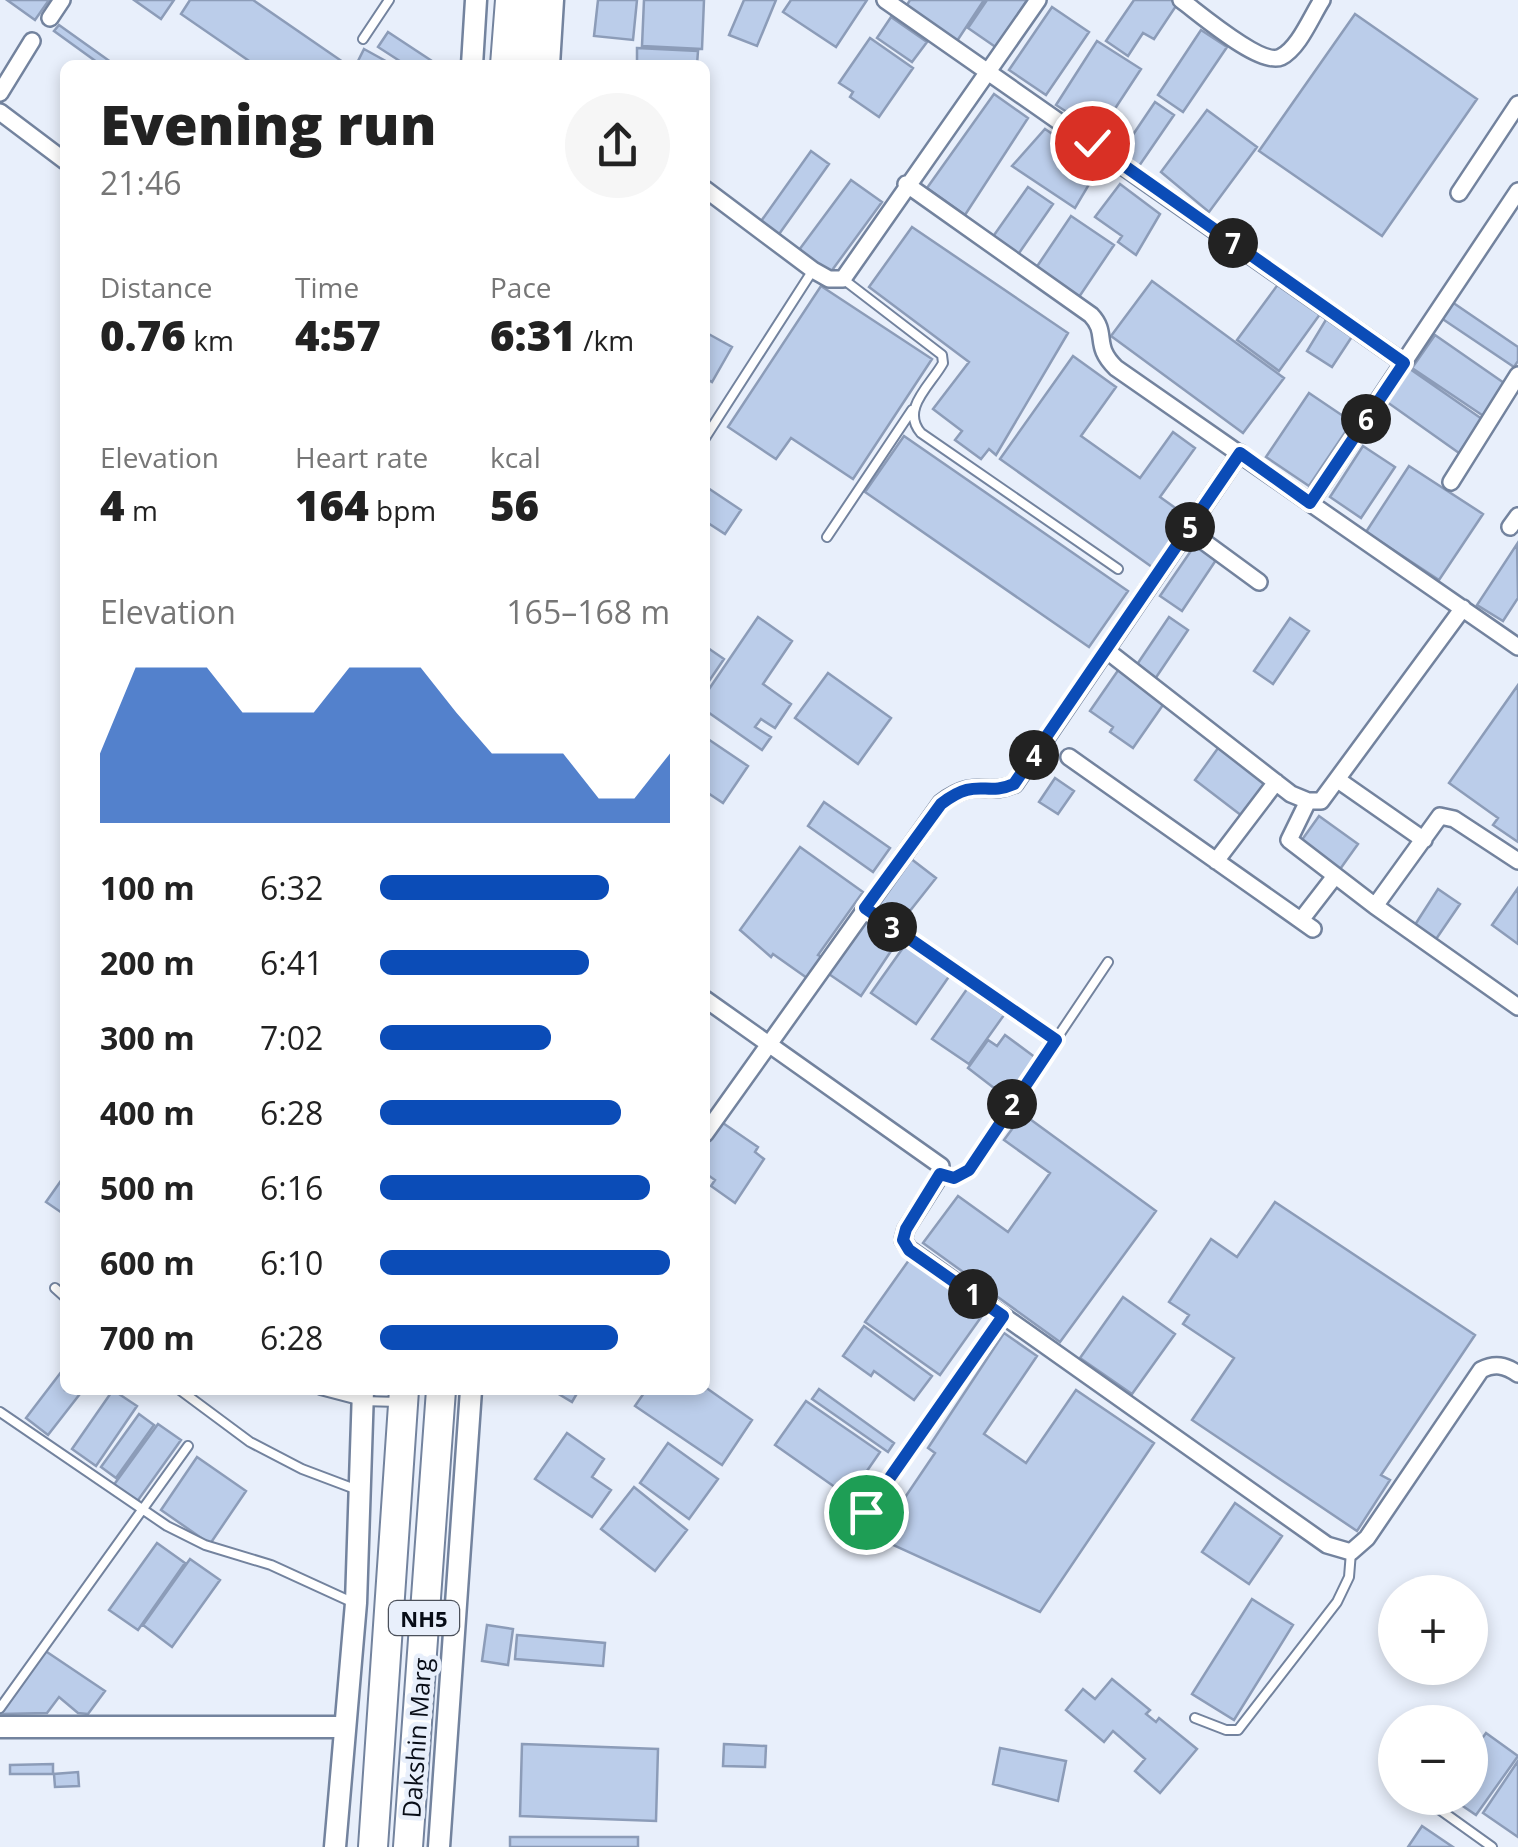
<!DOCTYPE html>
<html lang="en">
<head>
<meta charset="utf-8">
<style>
	body { margin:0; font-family:"Open Sans",sans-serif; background:#f6f6f6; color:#222; height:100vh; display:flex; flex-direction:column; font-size:38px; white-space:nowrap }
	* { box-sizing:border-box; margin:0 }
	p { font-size:32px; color:#767676 }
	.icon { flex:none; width:55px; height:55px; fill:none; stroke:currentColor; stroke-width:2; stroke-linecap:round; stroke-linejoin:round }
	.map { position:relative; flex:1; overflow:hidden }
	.sheet { position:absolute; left:60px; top:60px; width:650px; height:1335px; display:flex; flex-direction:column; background:#fff; border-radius:15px; box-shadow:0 5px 15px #0003 }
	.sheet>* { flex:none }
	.controls { position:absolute; left:1378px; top:1575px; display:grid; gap:20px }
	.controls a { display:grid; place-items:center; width:110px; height:110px; border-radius:50%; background:#fff; box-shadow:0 5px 15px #0003; font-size:50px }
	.pin { position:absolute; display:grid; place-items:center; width:85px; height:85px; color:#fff; margin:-42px; border:5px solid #fff; border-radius:50%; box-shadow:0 2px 10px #0007 }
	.km { position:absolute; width:50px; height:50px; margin:-25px; border-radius:50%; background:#222; color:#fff; font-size:28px; line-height:50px; text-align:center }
	.round { display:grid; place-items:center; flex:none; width:105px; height:105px; border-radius:52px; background:#f6f6f6 }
	.overview { display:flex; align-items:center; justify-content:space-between; height:170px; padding:0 40px }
	h1 { font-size:55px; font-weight:800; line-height:75px }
	.figures { display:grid; grid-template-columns:repeat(3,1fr); gap:15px; height:170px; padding:10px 40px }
	.figures div { display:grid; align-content:center }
	.figures b { font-size:42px; font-weight:800 }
	.figures small { font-size:28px; font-weight:400 }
	.figures p { font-size:28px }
	.chart { height:280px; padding:20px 40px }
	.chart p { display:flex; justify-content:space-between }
	.chart svg { width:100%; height:180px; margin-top:10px; fill:#0b4cb7; opacity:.7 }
	ul { padding:0 40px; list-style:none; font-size:32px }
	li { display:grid; grid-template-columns:160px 120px 1fr; align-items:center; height:75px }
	li i { height:25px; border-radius:12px; background:#0b4cb7 }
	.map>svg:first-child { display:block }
	.building { fill:#bbcdea; stroke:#8c9cb8; stroke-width:2.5 }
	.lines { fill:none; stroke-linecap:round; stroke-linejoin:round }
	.lane-casing { stroke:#73839e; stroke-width:12 }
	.street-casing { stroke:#73839e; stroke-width:20 }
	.secondary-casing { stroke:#73839e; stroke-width:25 }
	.highway-casing { stroke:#73839e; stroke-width:32 }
	.lane { stroke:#fff; stroke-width:8 }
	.street { stroke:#fff; stroke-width:15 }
	.secondary { stroke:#fff; stroke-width:20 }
	.highway { stroke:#fff; stroke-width:28 }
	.route-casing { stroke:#fff; stroke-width:20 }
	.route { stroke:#0b4cb7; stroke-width:12 }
	.labels { text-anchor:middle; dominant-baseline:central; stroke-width:9; stroke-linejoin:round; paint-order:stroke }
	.shield { fill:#e8effb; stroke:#4b515b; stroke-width:2.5 }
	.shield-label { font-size:22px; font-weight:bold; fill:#080d17 }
	.street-label { font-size:25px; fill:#080d17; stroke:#e8effb }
</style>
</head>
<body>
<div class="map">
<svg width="1518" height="1847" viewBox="0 0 1518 1847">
	<rect width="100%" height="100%" fill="#e8effb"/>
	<path class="building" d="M 7,0 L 49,0 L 35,20 Z
		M 134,0 L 174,0 L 161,19 Z
		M 190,0 L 253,0 L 343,62 L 341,65 L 255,65 L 181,14 Z
		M 598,0 L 637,0 L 633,40 L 594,36 Z
		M 644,0 L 704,0 L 702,49 L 642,46 Z
		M 744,0 L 776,0 L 757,46 L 729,35 Z
		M 791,0 L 867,0 L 836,47 L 783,12 Z
		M 910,0 L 984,0 L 957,41 L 905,8 Z
		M 987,0 L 1027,0 L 997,48 L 968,28 Z
		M 1134,0 L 1173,0 L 1178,3 L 1154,39 L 1143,33 L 1128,56 L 1106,41 Z
		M 1052,7 L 1089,32 L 1046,95 L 1009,70 Z
		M 1355,14 L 1477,99 L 1382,236 L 1259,151 Z
		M 891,17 L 927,42 L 912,62 L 877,38 Z
		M 59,25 L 115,65 L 101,65 L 54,31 Z
		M 1201,30 L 1227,47 L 1183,112 L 1158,95 Z
		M 388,32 L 438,65 L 406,65 L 378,47 Z
		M 870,38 L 913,68 L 879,117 L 850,97 L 853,92 L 839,83 Z
		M 1097,41 L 1141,69 L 1099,133 L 1056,105 Z
		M 637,48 L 698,51 L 697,65 L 637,65 Z
		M 364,49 L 393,65 L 356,65 Z
		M 994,94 L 1028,118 L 965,215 L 927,188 Z
		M 1155,102 L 1174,115 L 1139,166 L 1120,154 Z
		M 1207,110 L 1257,147 L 1209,212 L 1161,172 Z
		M 1045,129 L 1100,166 L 1075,208 L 1012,166 Z
		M 811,151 L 829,164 L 777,237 L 759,224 Z
		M 851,180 L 882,202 L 830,273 L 799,250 Z
		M 1120,184 L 1160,214 L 1136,255 L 1118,242 L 1122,236 L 1095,217 Z
		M 1028,187 L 1053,204 L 1017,256 L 992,238 Z
		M 1071,216 L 1114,245 L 1079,297 L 1036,268 Z
		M 912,227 L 1068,333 L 996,455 L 989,449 L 981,459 L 955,440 L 962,431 L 933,409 L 969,362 L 869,287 Z
		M 1282,279 L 1323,310 L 1279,371 L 1237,340 Z
		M 1152,281 L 1284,378 L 1243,433 L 1111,336 Z
		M 821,286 L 932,359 L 853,479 L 791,438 L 776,459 L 728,427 Z
		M 1452,302 L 1518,347 L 1518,361 L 1514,367 L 1441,318 Z
		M 1327,318 L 1353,335 L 1332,367 L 1307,351 Z
		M 705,332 L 732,347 L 712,382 L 705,378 Z
		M 1435,335 L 1507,385 L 1485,417 L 1412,368 Z
		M 1073,356 L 1116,387 L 1081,436 L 1140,478 L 1173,432 L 1195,448 L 1160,497 L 1188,517 L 1152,567 L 1000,459 Z
		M 1410,369 L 1482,419 L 1459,453 L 1387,402 Z
		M 1309,393 L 1352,422 L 1309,486 L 1266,457 Z
		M 904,436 L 1128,591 L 1089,647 L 865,492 Z
		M 1363,446 L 1395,467 L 1361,518 L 1330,497 Z
		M 1409,466 L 1483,514 L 1439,580 L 1366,532 Z
		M 705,486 L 741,510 L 725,534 L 705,521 Z
		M 1197,542 L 1218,557 L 1182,611 L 1160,596 Z
		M 1517,544 L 1518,598 L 1503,621 L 1477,605 Z
		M 758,617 L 792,641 L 763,684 L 791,704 L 775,728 L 761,719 L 755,727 L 771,737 L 762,750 L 705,710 L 705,695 Z
		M 1169,617 L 1188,630 L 1155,679 L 1136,666 Z
		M 1290,618 L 1309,631 L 1273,684 L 1254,671 Z
		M 705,646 L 724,659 L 705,687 Z
		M 1119,669 L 1165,702 L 1133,748 L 1110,732 L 1113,727 L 1090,711 Z
		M 828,673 L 891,718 L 858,764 L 795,718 Z
		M 1518,685 L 1518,842 L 1493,825 L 1498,818 L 1449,783 Z
		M 705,737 L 748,766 L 723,803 L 705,791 Z
		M 1221,744 L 1269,779 L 1242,816 L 1195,780 Z
		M 1055,778 L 1074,791 L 1058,814 L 1039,802 Z
		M 824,802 L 890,848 L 873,872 L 808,826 Z
		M 1319,816 L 1358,844 L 1338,872 L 1299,844 Z
		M 800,847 L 863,892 L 818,955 L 822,957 L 807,978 L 773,954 L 771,957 L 740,930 Z
		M 910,858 L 936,878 L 898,926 L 872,905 Z
		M 1518,888 L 1518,944 L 1492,925 Z
		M 1438,889 L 1460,904 L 1432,945 L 1411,931 Z
		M 859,917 L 897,942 L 861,996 L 823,970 Z
		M 905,945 L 950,975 L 916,1024 L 871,993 Z
		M 967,989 L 1004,1015 L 969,1064 L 932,1039 Z
		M 1005,1035 L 1036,1058 L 1007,1098 L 968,1068 L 988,1040 L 997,1046 Z
		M 1023,1114 L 1156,1211 L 1060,1342 L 923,1243 L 958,1196 L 1008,1232 L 1050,1173 L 1004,1140 Z
		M 720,1121 L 758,1147 L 755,1152 L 764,1159 L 735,1203 L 711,1186 L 715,1180 L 705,1173 L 705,1144 Z
		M 65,1175 L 65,1215 L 46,1202 Z
		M 1275,1202 L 1475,1335 L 1381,1475 L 1390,1480 L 1357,1531 L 1192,1420 L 1234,1358 L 1183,1324 L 1189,1315 L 1169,1302 L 1211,1239 L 1237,1257 Z
		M 909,1260 L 984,1313 L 940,1375 L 865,1322 Z
		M 1123,1297 L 1175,1334 L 1132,1394 L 1080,1358 Z
		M 864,1326 L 932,1376 L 914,1400 L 874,1371 L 871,1376 L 843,1356 Z
		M 1004,1333 L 1037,1356 L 984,1434 L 1026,1463 L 1076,1390 L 1154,1443 L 1040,1612 L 893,1545 L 889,1521 L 935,1453 L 928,1448 Z
		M 65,1367 L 65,1390 L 83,1390 L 48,1435 L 26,1418 Z
		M 705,1387 L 752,1420 L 722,1465 L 635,1406 L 646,1390 L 705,1390 Z
		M 819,1389 L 894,1443 L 888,1452 L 812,1399 Z
		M 113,1390 L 137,1406 L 96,1466 L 72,1449 Z
		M 552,1390 L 579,1390 L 572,1402 Z
		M 806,1401 L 880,1452 L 849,1497 L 775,1445 Z
		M 139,1414 L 154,1425 L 116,1478 L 101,1467 Z
		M 158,1424 L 181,1440 L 136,1503 L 113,1486 Z
		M 567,1433 L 604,1459 L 592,1477 L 611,1490 L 592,1517 L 535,1479 Z
		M 668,1443 L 718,1479 L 689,1519 L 640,1483 Z
		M 197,1457 L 246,1491 L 210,1544 L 161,1510 Z
		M 634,1487 L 687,1530 L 655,1571 L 601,1529 Z
		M 1235,1503 L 1282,1536 L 1249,1584 L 1202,1552 Z
		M 157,1543 L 185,1563 L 138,1630 L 109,1610 Z
		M 190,1559 L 220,1580 L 172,1647 L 143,1625 Z
		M 1252,1599 L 1293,1625 L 1234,1720 L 1192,1694 Z
		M 487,1625 L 513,1629 L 508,1665 L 482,1661 Z
		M 517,1635 L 605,1643 L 603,1666 L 515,1659 Z
		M 44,1650 L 105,1691 L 88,1714 L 78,1713 L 59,1697 L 47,1713 L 1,1714 Z
		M 1112,1679 L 1150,1710 L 1146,1714 L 1156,1722 L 1159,1718 L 1197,1749 L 1160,1793 L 1135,1771 L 1145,1759 L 1113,1731 L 1104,1742 L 1066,1710 L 1083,1689 L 1095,1699 Z
		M 1486,1733 L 1518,1756 L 1476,1815 L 1451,1798 L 1470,1798 L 1470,1755 Z
		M 522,1744 L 658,1749 L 656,1821 L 520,1816 Z
		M 724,1744 L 766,1746 L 765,1767 L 723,1766 Z
		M 1000,1748 L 1066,1761 L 1058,1801 L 993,1784 Z
		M 1518,1761 L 1518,1837 L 1483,1813 Z
		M 53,1764 L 53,1774 L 10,1774 L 10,1765 Z
		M 78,1772 L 79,1786 L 55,1787 L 54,1774 Z
		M 1422,1826 L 1453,1847 L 1408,1847 Z
		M 510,1837 L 638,1837 L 638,1847 L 510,1847 Z"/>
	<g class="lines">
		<g class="lane-casing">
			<path id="lane" d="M 363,39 L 389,0
				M 843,279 L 942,355 L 943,363 C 931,385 900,409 921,433 L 1118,569
				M 705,438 L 813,270
				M 827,537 L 912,410
				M 866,909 L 1056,1040
				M 941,1174 C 953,1178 959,1179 969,1169 L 1108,962
				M 55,1288 L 65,1297
				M 180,1390 L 250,1442 L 302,1469 L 355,1489
				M 320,1390 L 362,1401 L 399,1402
				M 0,1412 L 167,1526 L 205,1545 L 271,1565 L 354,1603
				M 866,1512 L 1003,1316
				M 0,1708 L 188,1446
				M 1195,1718 L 1226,1730 L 1238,1730 L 1337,1602 L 1349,1577 L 1351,1552
				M 1425,1799 L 1492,1847"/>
		</g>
		<g class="street-casing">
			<path id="street" d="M 885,0 L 1404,363
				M 1181,0 C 1199,13 1261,67 1281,57 C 1299,48 1311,17 1322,0
				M 50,18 L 62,0
				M 0,93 L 32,41
				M 0,112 L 65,161
				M 906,184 L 1091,315 C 1109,334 1092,345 1116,368 L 1310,503 L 1518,191
				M 705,189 L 813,270 L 829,279 L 843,279 L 1038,0
				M 1459,193 L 1518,104
				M 1451,482 L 1518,375
				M 1310,503 L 1518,647
				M 1510,527 L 1518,516
				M 1188,530 L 1259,582
				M 1106,650 L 1291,794 L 1308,801 L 1321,801 L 1463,608
				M 1069,757 L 1313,929
				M 1338,780 L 1424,840
				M 1308,801 L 1289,840 L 1375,906 L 1518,1007
				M 1216,861 L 1276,782
				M 1375,906 L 1440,816 L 1454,819 L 1518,861
				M 1301,920 L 1335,876
				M 705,999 L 941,1166 L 941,1174 L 906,1229 L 903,1240 L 909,1249 L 1327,1545 L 1351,1552 L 1367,1538 L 1481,1370 C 1495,1363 1505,1365 1518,1374
				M 705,1134 L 941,803 C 977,776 986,797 1015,784 L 1240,453"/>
		</g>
		<g class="secondary-casing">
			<path id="secondary" d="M 472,65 L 476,0
				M 549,65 L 553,0
				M 0,1727 L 344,1727
				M 335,1847 L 356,1603 L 363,1390
				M 439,1847 L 471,1390"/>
		</g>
		<g class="highway-casing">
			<path id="highway" d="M 505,65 L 510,0
				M 530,65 L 535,0
				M 373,1847 L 404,1390
				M 408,1847 L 441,1390"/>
		</g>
		<use href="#lane" class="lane"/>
		<use href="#street" class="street"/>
		<use href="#secondary" class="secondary"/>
		<use href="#highway" class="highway"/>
	</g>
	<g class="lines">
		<g class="route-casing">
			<path id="route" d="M 866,1512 L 1003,1316 L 909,1250 L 903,1240 L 906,1229 L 940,1174 L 954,1178 L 969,1170 L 1056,1040 L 865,908 L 941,804 C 977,776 985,797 1014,784 L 1240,453 L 1310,503 L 1404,363 L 1092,143"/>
		</g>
		<use href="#route" class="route"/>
	</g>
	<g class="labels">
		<rect class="shield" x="389" y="1601" width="70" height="34" rx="8"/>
		<g class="shield-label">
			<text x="424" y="1618">NH5</text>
		</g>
		<g class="street-label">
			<text transform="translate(416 1738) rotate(-86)">Dakshin Marg</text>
		</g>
	</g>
</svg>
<div class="controls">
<a>+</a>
<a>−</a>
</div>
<div class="pin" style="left:866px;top:1512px;background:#1e9e55"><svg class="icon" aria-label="arrive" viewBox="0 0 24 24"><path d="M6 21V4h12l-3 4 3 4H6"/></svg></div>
<div class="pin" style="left:1092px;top:143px;background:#d93025"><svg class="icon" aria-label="check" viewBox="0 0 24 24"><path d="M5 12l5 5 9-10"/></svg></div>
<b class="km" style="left:973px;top:1294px">1</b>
<b class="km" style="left:1012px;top:1104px">2</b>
<b class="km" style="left:892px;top:927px">3</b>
<b class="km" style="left:1034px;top:755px">4</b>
<b class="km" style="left:1190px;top:527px">5</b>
<b class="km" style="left:1366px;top:419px">6</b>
<b class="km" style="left:1233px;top:243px">7</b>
<section class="sheet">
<div class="overview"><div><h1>Evening run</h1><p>21:46</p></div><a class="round"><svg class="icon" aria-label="share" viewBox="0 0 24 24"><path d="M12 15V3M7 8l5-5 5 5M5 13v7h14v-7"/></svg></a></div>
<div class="figures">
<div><p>Distance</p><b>0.76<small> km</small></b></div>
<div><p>Time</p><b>4:57</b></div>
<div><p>Pace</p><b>6:31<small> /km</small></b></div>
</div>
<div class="figures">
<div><p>Elevation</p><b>4<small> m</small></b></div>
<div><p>Heart rate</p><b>164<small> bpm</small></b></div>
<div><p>kcal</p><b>56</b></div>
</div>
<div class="chart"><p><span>Elevation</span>165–168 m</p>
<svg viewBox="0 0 160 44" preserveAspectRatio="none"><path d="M0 44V27L10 6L20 6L30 6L40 17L50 17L60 17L70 6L80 6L90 6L100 17L110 27L120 27L130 27L140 38L150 38L160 27V44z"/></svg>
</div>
<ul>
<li><b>100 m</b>6:32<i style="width:79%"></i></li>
<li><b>200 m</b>6:41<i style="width:72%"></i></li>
<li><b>300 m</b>7:02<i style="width:59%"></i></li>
<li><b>400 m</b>6:28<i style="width:83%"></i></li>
<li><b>500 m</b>6:16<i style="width:93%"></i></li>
<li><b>600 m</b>6:10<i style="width:100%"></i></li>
<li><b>700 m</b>6:28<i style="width:82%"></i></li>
</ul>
</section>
</div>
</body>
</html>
